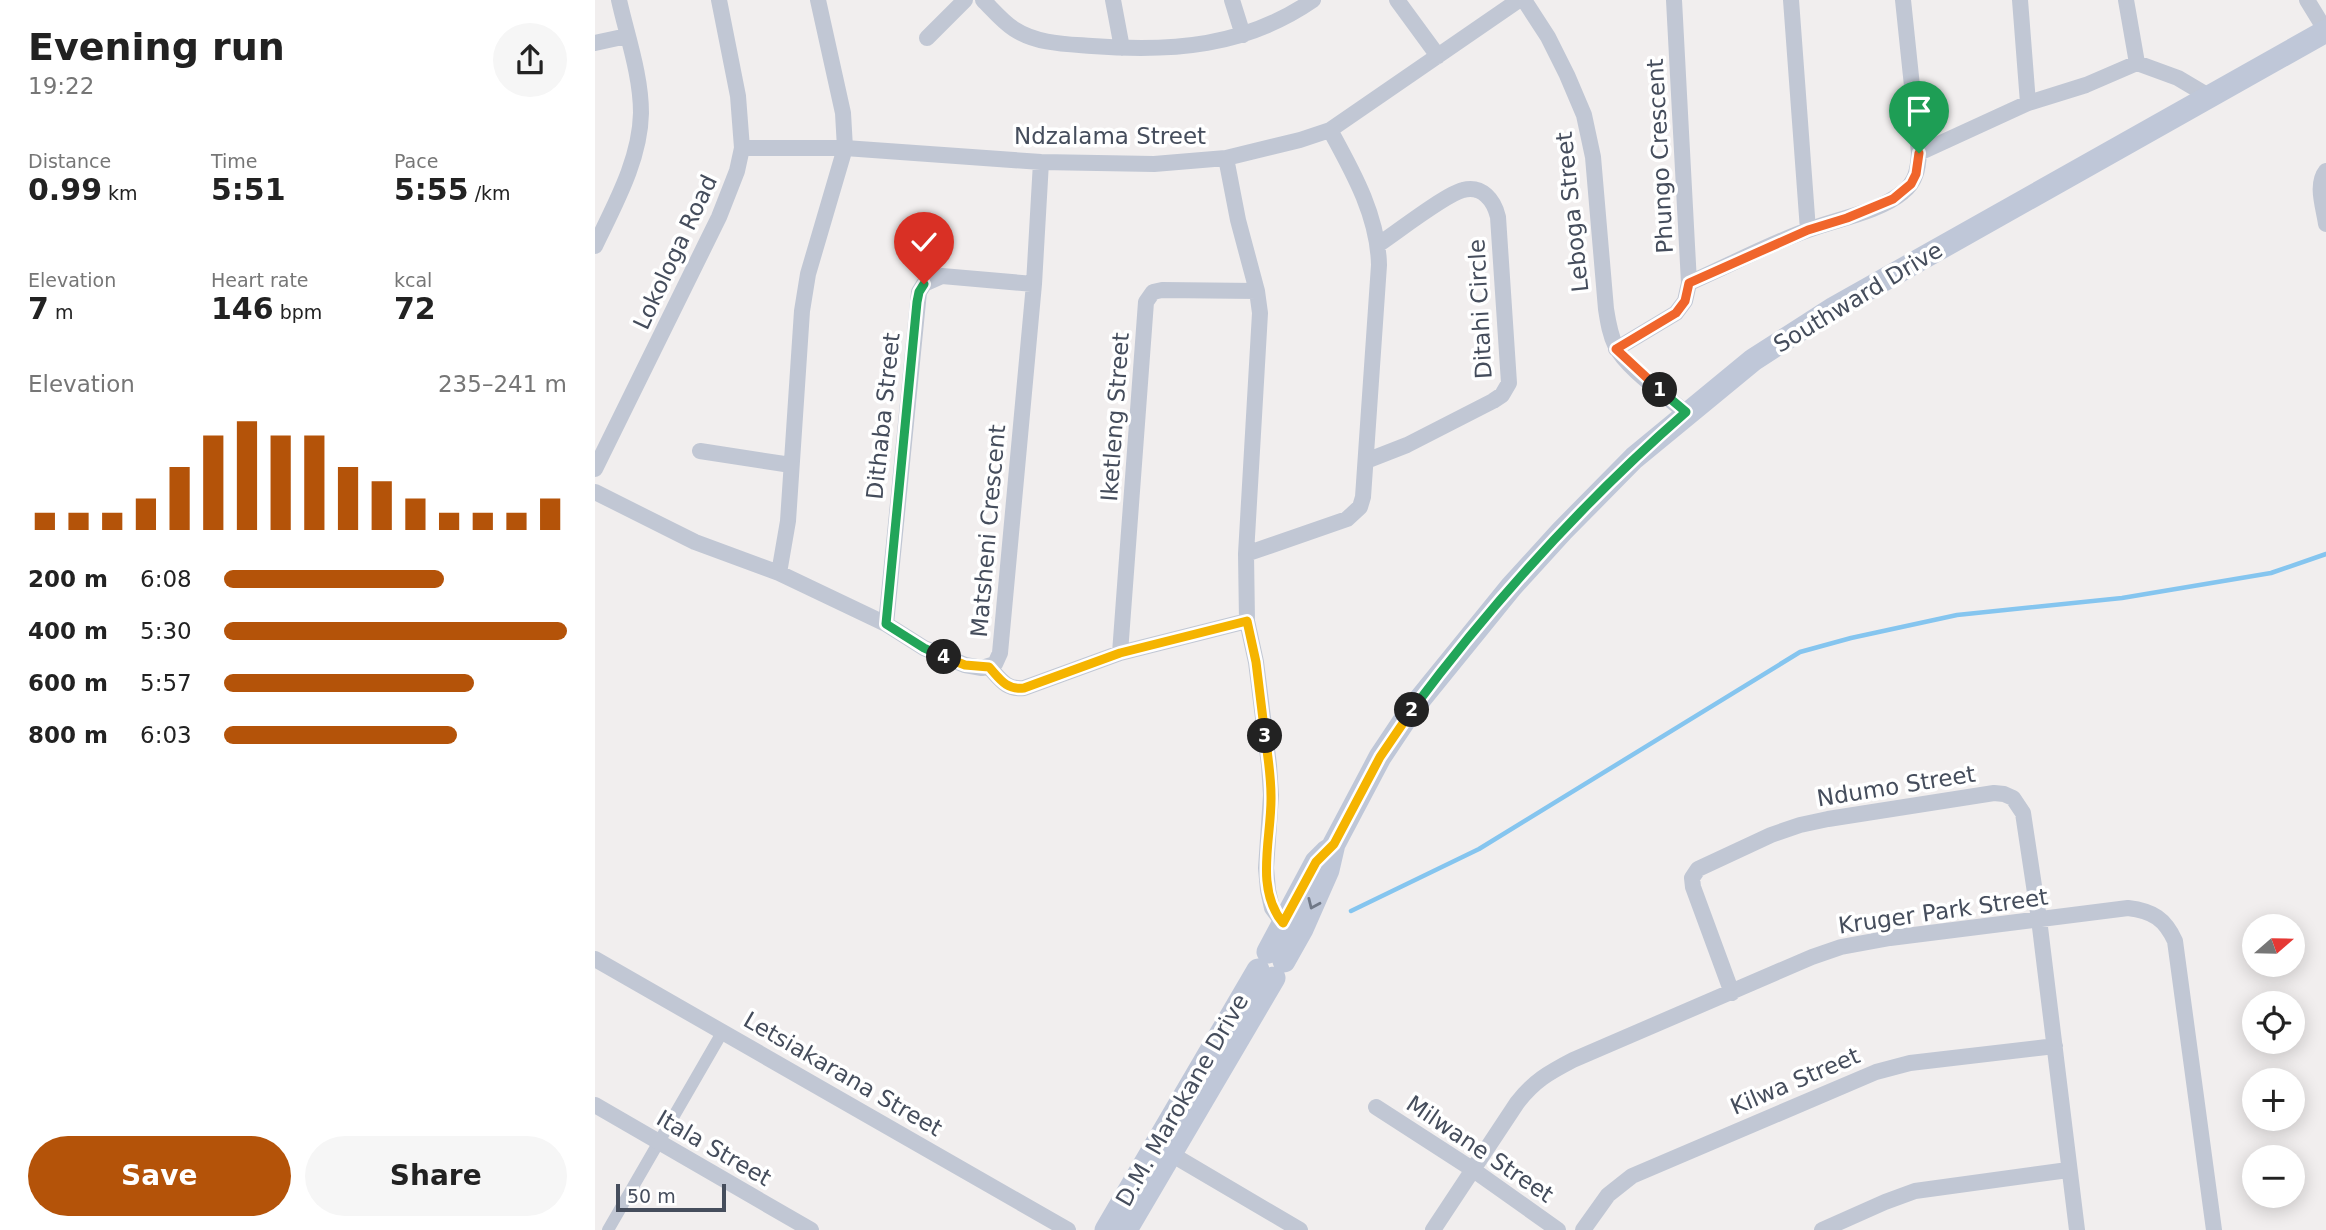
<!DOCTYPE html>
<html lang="en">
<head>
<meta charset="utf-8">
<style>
	body { margin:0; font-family:"DejaVu Sans",sans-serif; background:#f6f6f6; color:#222; height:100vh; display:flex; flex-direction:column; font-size:26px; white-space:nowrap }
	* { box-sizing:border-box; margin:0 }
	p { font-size:23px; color:#767676 }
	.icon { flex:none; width:38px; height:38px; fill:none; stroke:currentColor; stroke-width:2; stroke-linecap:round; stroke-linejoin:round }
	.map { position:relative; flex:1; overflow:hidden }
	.sheet { display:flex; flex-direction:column; background:#fff; width:595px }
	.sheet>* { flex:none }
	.needle { width:46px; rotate:70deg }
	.controls { position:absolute; left:1647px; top:914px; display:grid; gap:14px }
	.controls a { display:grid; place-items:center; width:63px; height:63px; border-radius:50%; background:#fff; box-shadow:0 4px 18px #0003; font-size:35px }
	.scale { position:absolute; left:21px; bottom:18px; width:110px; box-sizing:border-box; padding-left:7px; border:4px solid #454d5c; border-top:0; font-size:19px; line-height:24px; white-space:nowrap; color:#454d5c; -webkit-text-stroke:5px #fff; paint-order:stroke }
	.pin { position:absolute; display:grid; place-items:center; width:60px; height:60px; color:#fff; margin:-72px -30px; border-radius:50% 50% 50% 0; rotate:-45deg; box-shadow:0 0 7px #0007 }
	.pin .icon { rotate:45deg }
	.km { position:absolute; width:35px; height:35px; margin:-18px; border-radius:50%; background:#222; color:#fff; font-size:19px; line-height:35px; text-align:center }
	.round { display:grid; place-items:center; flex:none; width:74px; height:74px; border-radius:37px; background:#f6f6f6 }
	.overview { display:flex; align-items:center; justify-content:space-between; height:119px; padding:0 28px }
	h1 { font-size:38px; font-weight:600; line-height:52px }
	.stats { display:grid; grid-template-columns:repeat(3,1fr); gap:10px; height:119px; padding:7px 28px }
	.stats div { display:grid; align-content:center }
	.stats b { font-size:30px; font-weight:600 }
	.stats small { font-size:19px; font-weight:400 }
	.stats p { font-size:19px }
	.chart { height:196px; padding:14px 28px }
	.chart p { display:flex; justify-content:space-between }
	.chart svg { width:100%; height:126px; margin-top:7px; stroke:#b45309; stroke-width:6 }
	.cta { display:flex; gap:14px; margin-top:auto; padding:14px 28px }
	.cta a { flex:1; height:80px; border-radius:42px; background:#b45309; color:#fff; font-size:28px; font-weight:600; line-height:80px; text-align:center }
	.cta a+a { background:#f6f6f6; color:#222 }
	ul { padding:0 28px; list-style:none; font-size:23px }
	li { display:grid; grid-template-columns:112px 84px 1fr; align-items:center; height:52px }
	li i { height:18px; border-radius:9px; background:#b45309 }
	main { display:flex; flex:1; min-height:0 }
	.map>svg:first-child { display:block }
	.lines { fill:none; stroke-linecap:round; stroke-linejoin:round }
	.stream { stroke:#85c5ef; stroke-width:4.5 }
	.pedestrian { stroke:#c1c7d4; stroke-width:12 }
	.minor { stroke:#c1c7d4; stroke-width:16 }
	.secondary { stroke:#bfc7d8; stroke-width:23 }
	.oneway { stroke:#707887 }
	.split-1-casing { stroke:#fff; stroke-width:14 }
	.split-2-casing { stroke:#fff; stroke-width:14 }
	.split-3-casing { stroke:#fff; stroke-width:14 }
	.split-4-casing { stroke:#fff; stroke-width:14 }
	.split-5-casing { stroke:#fff; stroke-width:14 }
	.split-1 { stroke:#f0652b; stroke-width:9 }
	.split-2 { stroke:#22a559; stroke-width:9 }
	.split-3 { stroke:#f5b400; stroke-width:9 }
	.split-4 { stroke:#f5b400; stroke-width:9 }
	.split-5 { stroke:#22a559; stroke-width:9 }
	.labels { text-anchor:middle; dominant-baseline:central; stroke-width:7; stroke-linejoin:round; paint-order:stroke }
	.street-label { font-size:23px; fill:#454d5c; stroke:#fff }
</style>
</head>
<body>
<main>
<section class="sheet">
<div class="overview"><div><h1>Evening run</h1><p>19:22</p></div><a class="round"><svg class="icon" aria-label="share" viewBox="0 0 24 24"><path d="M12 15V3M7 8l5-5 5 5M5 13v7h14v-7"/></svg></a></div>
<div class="stats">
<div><p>Distance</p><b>0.99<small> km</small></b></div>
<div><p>Time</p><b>5:51</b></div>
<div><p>Pace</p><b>5:55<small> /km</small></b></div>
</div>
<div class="stats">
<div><p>Elevation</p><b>7<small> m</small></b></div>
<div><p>Heart rate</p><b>146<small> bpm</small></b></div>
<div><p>kcal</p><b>72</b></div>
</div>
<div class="chart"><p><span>Elevation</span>235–241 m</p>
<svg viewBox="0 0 160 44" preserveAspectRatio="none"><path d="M5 44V38M15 44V38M25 44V38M35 44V33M45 44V22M55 44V11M65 44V6M75 44V11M85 44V11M95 44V22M105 44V27M115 44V33M125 44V38M135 44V38M145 44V38M155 44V33"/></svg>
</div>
<ul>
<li><b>200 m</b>6:08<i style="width:64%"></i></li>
<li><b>400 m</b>5:30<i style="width:100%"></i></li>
<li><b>600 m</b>5:57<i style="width:73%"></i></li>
<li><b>800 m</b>6:03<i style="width:68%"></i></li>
</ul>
<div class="cta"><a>Save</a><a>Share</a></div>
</section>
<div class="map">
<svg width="1731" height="1230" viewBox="0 0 1731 1230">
	<rect width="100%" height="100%" fill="#f1eeee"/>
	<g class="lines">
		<path class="stream" d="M 756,911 L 884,849 L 1205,652 L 1256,638 L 1362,615 L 1527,598 L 1676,573 L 1731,554"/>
		<path class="pedestrian" d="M 13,1230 L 128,1031"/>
		<path class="minor" d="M 388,0 C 398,10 408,22 419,29 C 442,44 471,44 497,46 C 577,52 650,47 718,0
			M 518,0 L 527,48
			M 637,0 L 648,35
			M 802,0 L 843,56
			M 929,0 L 953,37 L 972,75 L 989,115 L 998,157 L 1011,309 C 1013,322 1015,335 1021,347 C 1031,368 1072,396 1091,413
			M 1196,0 L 1213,230
			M 1425,0 L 1433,103
			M 1531,0 L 1542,63
			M 1712,0 L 1731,31
			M 332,38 L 370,0
			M 0,43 L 32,36
			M 147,148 L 250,148 L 446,162 L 559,164 L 631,158 L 705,140 L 735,130 L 924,0
			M 1324,153 L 1433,103 L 1491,85 L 1542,63 L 1583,78 L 1615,97
			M 1731,171 C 1720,185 1729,208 1731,224
			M 0,246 C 20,204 45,160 46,113 C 46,75 32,36 24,0
			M 1094,283 C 1133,266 1174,244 1213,230 C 1242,219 1284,212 1308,192 C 1321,182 1323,169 1324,153 L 1308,0
			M 1021,349 L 1081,313 L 1090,301 L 1094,283 L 1079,0
			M 105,451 L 196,465
			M 771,461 L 812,445 L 898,401 L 907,395 L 914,383 L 903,217 C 899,200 887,185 868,190 C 851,194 802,232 784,244
			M 0,469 L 124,217 L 142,171 L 147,148 L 143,96 L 124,0
			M 0,492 L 100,542 L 184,573 L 291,624 L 329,648 L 370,665 L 387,668 L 400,664 L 405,653 L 439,284 L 446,162
			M 651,554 L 752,519 L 765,507 L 768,497 L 784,265 C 783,216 758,172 735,130
			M 184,573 L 193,521 L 207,311 L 213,274 L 250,148 L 248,113 L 223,0
			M 652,621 L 661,662 L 674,765 L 676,795 L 671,868 L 673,890 L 677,908 L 688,923
			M 291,624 L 324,292 L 329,284 L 347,276 L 439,284
			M 525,653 L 551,302 L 558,292 L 567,290 L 662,291
			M 394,667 C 405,679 411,690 429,688 L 525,653 L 652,621 L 651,554 L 665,313 L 662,291 L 643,220 L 631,158
			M 0,959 L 473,1230
			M 1137,993 L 1098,887 L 1097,878 L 1103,869 L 1176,835 L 1205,825 L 1233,819 L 1399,793 L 1409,794 L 1418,798 L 1428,813 L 1444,919 L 1482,1230
			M 0,1105 L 216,1230
			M 781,1107 L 877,1169 L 963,1230
			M 576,1154 L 705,1230
			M 838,1230 L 922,1103 C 939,1081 953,1073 978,1060 L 1217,957 L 1246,947 L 1295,938 L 1533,908 C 1558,911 1570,919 1580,941 L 1619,1230
			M 988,1230 L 1013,1195 L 1037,1176 L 1281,1072 L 1315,1063 L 1460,1046
			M 1227,1230 L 1290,1202 L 1320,1191 L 1473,1170"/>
		<path class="secondary" d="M 673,952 L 721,862 L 732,851
			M 689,961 L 707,929 L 733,870 L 739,844 L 785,757 L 817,709 L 916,587 L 967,531 L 1039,458 L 1158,360 L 1239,308 L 1731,31
			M 511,1230 L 663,970
			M 531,1230 L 679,978"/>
	</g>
	<defs><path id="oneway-chevron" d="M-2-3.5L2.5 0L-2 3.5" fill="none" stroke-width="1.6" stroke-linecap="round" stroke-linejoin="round" transform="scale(1.75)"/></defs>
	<use class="oneway" href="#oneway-chevron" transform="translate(718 904) rotate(114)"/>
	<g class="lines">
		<g class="split-1-casing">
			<path id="split-1" d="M 1065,390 L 1021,349 L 1081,313 L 1090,301 L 1094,283 L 1213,230 L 1252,218 L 1298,199 L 1316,184 L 1321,174 L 1324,153"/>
		</g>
		<g class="split-2-casing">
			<path id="split-2" d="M 817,710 C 898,602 989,501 1091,412 L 1065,390"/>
		</g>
		<g class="split-3-casing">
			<path id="split-3" d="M 670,736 C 673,756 676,776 676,796 C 677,837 659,888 688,923 L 721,862 L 739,844 L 785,757 L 817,710"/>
		</g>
		<g class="split-4-casing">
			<path id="split-4" d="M 349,657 L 370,665 L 394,667 C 405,679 411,690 429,688 L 525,653 L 652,621 L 661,662 L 670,736"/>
		</g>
		<g class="split-5-casing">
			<path id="split-5" d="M 329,284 L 324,292 L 322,302 L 291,624 L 329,648 L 349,657"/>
		</g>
		<use href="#split-1" class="split-1"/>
		<use href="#split-2" class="split-2"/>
		<use href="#split-3" class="split-3"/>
		<use href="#split-4" class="split-4"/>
		<use href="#split-5" class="split-5"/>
	</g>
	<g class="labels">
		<g class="street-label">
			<text x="515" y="136">Ndzalama Street</text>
			<text transform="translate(1065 156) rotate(-93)">Phungo Crescent</text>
			<text transform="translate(977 212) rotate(-96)">Leboga Street</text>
			<text transform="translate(80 252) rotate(-65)">Lokologa Road</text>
			<text transform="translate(1263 297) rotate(-31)">Southward Drive</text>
			<text transform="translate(885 309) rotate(-93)">Ditahi Circle</text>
			<text transform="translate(288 416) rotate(-84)">Dithaba Street</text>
			<text transform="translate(520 417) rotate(-86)">Iketleng Street</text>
			<text transform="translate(393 531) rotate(-85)">Matsheni Crescent</text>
			<text transform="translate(1301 786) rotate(-9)">Ndumo Street</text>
			<text transform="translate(1348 911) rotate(-8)">Kruger Park Street</text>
			<text transform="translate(248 1074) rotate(30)">Letsiakarana Street</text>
			<text transform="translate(1200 1081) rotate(-23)">Kilwa Street</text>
			<text transform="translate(587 1100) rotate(-60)">D.M. Marokane Drive</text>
			<text transform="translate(119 1148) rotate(30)">Itala Street</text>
			<text transform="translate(885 1149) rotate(34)">Milwane Street</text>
		</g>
	</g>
</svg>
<div class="controls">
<a><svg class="needle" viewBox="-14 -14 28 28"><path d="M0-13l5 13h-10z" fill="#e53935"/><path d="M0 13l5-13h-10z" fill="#767676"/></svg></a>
<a><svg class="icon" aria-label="locate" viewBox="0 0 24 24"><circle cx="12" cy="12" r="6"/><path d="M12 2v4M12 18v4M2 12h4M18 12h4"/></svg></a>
<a>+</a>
<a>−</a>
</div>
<div class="scale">50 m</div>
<div class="pin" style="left:1324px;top:153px;background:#1e9e55"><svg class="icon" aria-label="arrive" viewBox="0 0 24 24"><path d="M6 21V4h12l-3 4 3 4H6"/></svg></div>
<div class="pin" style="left:329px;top:284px;background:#d93025"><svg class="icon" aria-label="check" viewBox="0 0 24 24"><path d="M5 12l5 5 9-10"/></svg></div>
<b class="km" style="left:1065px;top:390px">1</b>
<b class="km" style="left:817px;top:710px">2</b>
<b class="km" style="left:670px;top:736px">3</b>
<b class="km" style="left:349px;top:657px">4</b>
</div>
</main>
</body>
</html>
